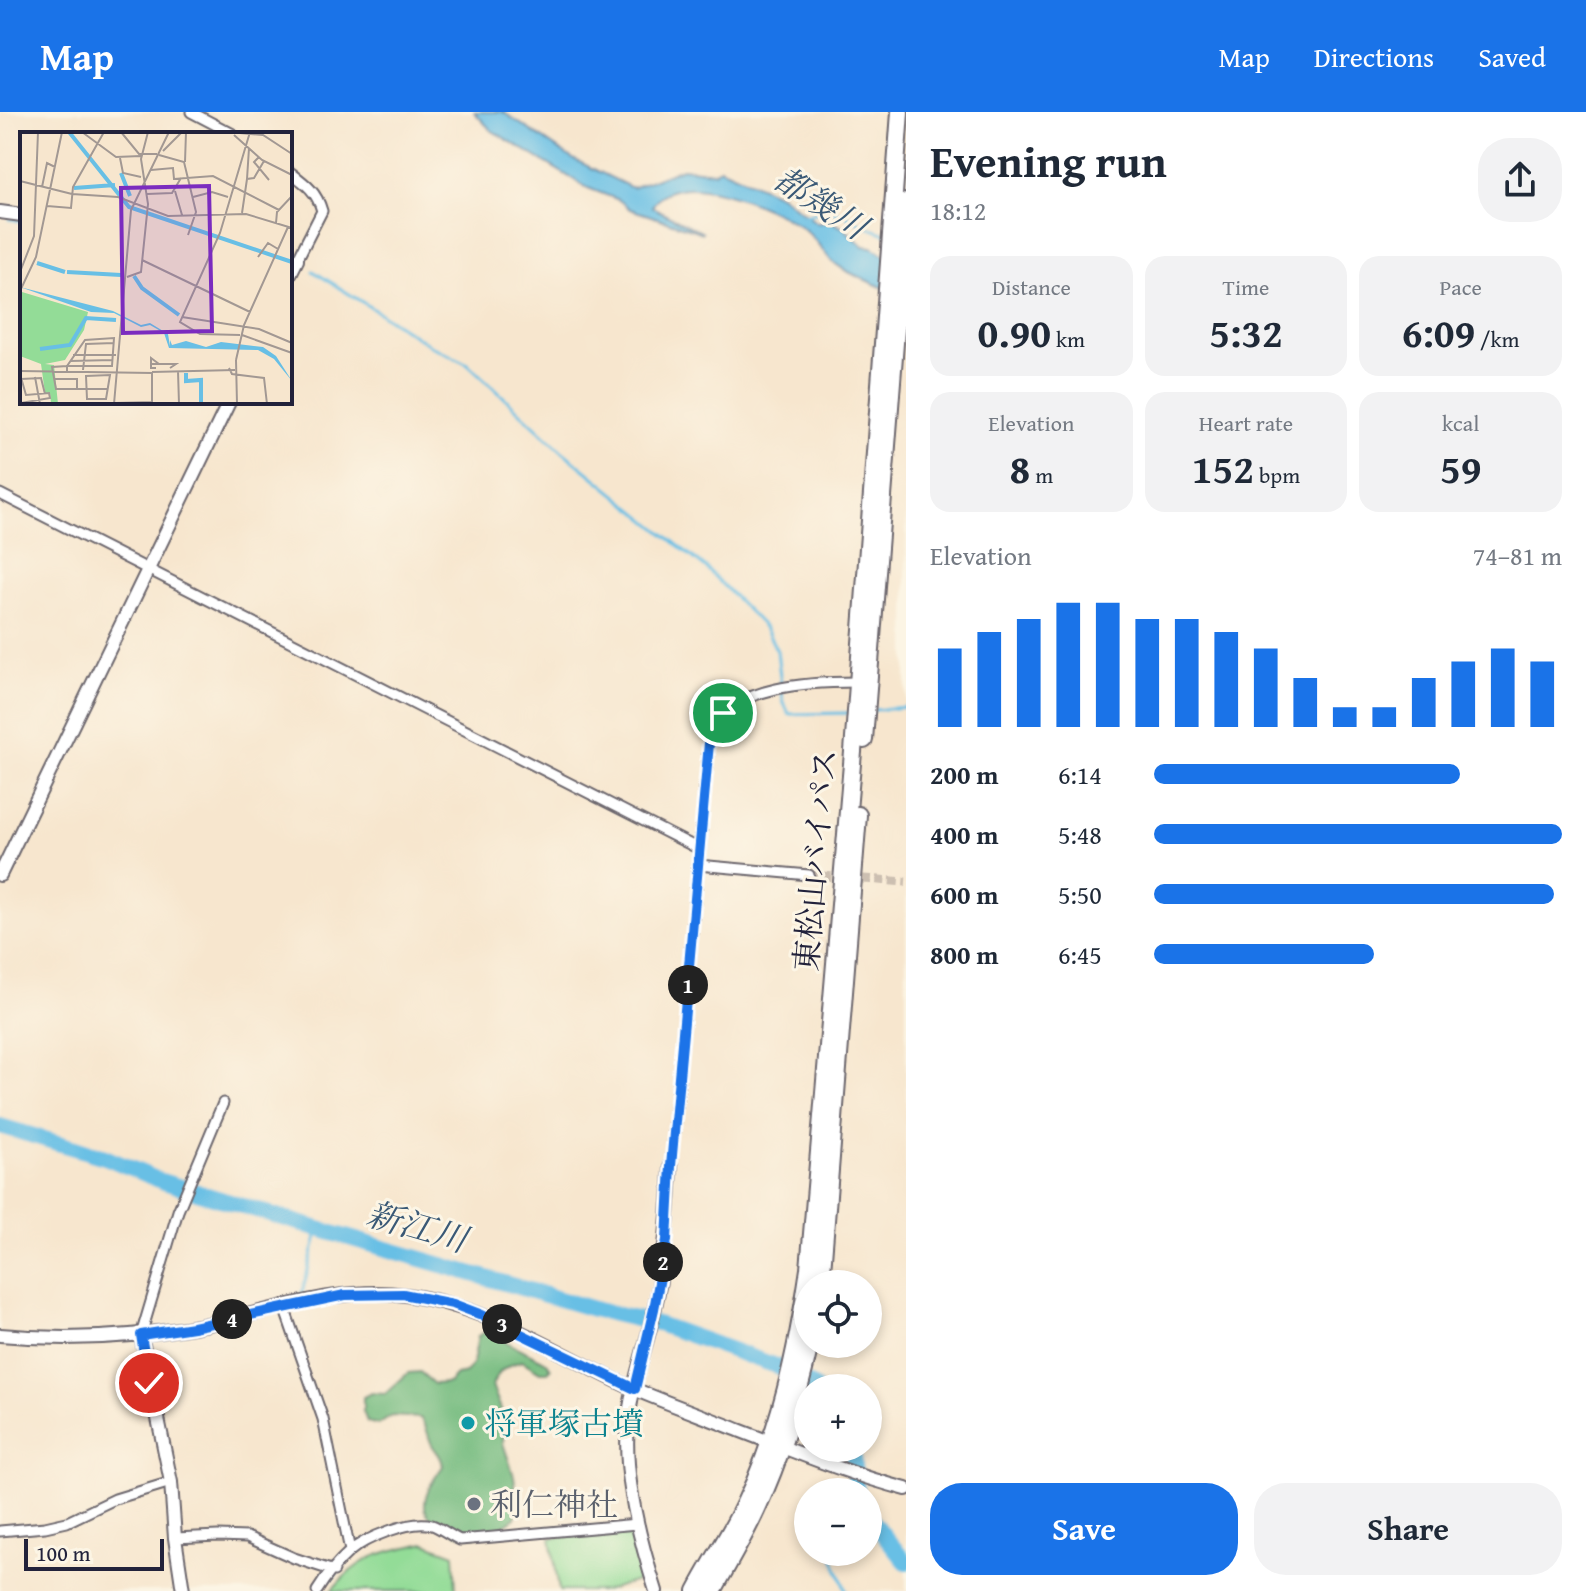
<!DOCTYPE html>
<html lang="en">
<head>
<meta charset="utf-8">
<style>
	body { margin:0; font-family:"Gentium Book Plus","Noto Serif JP",serif; background:#f2f2f3; color:#1f2937; height:100vh; display:flex; flex-direction:column; font-size:30px; white-space:nowrap }
	* { box-sizing:border-box; margin:0 }
	p { font-size:26px; color:#747a83 }
	.icon { flex:none; width:44px; height:44px; fill:none; stroke:currentColor; stroke-width:2; stroke-linecap:round; stroke-linejoin:round }
	.map { position:relative; flex:1; overflow:hidden }
	.drawer { display:flex; flex-direction:column; background:#fff; width:680px }
	.drawer>* { flex:none }
	.fabs { position:absolute; left:794px; top:1158px; display:grid; gap:16px }
	.fabs a { display:grid; place-items:center; width:88px; height:88px; border-radius:50%; background:#fff; box-shadow:0 4px 12px #0003; font-size:40px }
	.scale { position:absolute; left:24px; bottom:20px; width:140px; box-sizing:border-box; padding-left:8px; border:4px solid #22223b; border-top:0; font-size:22px; line-height:28px; white-space:nowrap; color:#22223b; -webkit-text-stroke:6px #fcf5e5; paint-order:stroke }
	.pin { position:absolute; display:grid; place-items:center; width:68px; height:68px; color:#fff; margin:-34px; border:4px solid #fff; border-radius:50%; box-shadow:0 2px 8px #0007 }
	.km { position:absolute; width:40px; height:40px; margin:-20px; border-radius:50%; background:#222; color:#fff; font-size:22px; line-height:40px; text-align:center }
	.round { display:grid; place-items:center; flex:none; width:84px; height:84px; border-radius:32px; background:#f2f2f3 }
	.headline { display:flex; align-items:center; justify-content:space-between; height:136px; padding:0 24px }
	h1 { font-size:44px; font-weight:700; line-height:60px }
	.figures { display:grid; grid-template-columns:repeat(3,1fr); gap:12px; height:136px; padding:8px 24px }
	.figures div { display:grid; align-content:center; border-radius:20px; background:#f2f2f3; text-align:center }
	.figures b { font-size:40px; font-weight:700 }
	.figures small { font-size:22px; font-weight:400 }
	.figures p { font-size:22px }
	.chart { height:224px; padding:16px 24px }
	.chart p { display:flex; justify-content:space-between }
	.chart svg { width:100%; height:144px; margin-top:8px; stroke:#1a73e8; stroke-width:6 }
	.cta { display:flex; gap:16px; margin-top:auto; padding:16px 24px }
	.cta a { flex:1; height:92px; border-radius:32px; background:#1a73e8; color:#fff; font-size:32px; font-weight:700; line-height:92px; text-align:center }
	.cta a+a { background:#f2f2f3; color:#1f2937 }
	ul { padding:0 24px; list-style:none; font-size:26px }
	li { display:grid; grid-template-columns:128px 96px 1fr; align-items:center; height:60px }
	li i { height:20px; border-radius:10px; background:#1a73e8 }
	header { display:flex; align-items:center; gap:48px; box-sizing:border-box; height:112px; padding:0 40px; background:#1a73e8; color:#fff }
	header strong { font-size:38px }
	nav { display:flex; gap:44px; margin-inline-start:auto; font-size:28px }
	main { display:flex; flex:1; min-height:0 }
	.map>svg:first-child { display:block }
	.green { fill:#93dc97; stroke:#5a7f69; stroke-width:2 }
	.forest { fill:#76bc80; stroke:#4c6f5e; stroke-width:2 }
	.water { fill:#68bfe5; stroke:#457090; stroke-width:2 }
	.lines { fill:none; stroke-linecap:round; stroke-linejoin:round }
	.stream { stroke:#68bfe5; stroke-width:3 }
	.river { stroke:#68bfe5; stroke-width:16 }
	.street-tunnel { stroke:#ccbfb1; stroke-width:9; stroke-dasharray:9 4.5; stroke-linecap:butt }
	.street-casing { stroke:#6d676e; stroke-width:13 }
	.secondary-casing { stroke:#6d676e; stroke-width:16 }
	.highway-casing { stroke:#6d676e; stroke-width:20 }
	.street { stroke:#fff; stroke-width:9 }
	.secondary { stroke:#fff; stroke-width:12 }
	.highway { stroke:#fff; stroke-width:16 }
	.route-casing { stroke:#fff; stroke-width:16 }
	.route { stroke:#1a73e8; stroke-width:10 }
	.culture-dot { fill:#0f9aa8; stroke:#fcf5e5; stroke-width:3 }
	.worship-dot { fill:#6b7280; stroke:#fcf5e5; stroke-width:3 }
	.labels { text-anchor:middle; dominant-baseline:central; stroke-width:6; stroke-linejoin:round; paint-order:stroke }
	.street-label { font-size:32px; fill:#22223b; stroke:#fcf5e5 }
	.culture-label { font-size:32px; fill:#0d838f; stroke:#fcf5e5; text-anchor:start }
	.worship-label { font-size:32px; fill:#5b616d; stroke:#fcf5e5; text-anchor:start }
	.water-label { font-size:34px; font-style:italic; fill:#3a5976; stroke:#fcf5e5 }
	.inset-river { fill:none; stroke:#68bfe5; stroke-width:4 }
	.inset-road { fill:none; stroke:#a29893; stroke-width:2 }
	.view { fill:#7b2cbf; fill-opacity:0.15; stroke:#7b2cbf; stroke-width:4 }
	.inset-edge { fill:none; stroke:#22223b; stroke-width:4 }
</style>
</head>
<body>
<header>
<strong>Map</strong>
<nav><a>Map</a><a>Directions</a><a>Saved</a></nav>
</header>
<main>
<div class="map">
<svg width="906" height="1479" viewBox="0 0 906 1479">
	<rect width="100%" height="100%" fill="#fcf5e5"/>
	<filter id="ink" filterUnits="userSpaceOnUse"><feTurbulence type="fractalNoise" baseFrequency=".0125" numOctaves="2"/><feDisplacementMap in="SourceGraphic" scale="16" xChannelSelector="R" yChannelSelector="G"/><feConvolveMatrix kernelMatrix="1 2 1 2 8 2 1 2 1" color-interpolation-filters="sRGB"/></filter>
	<filter id="wash" filterUnits="userSpaceOnUse"><feTurbulence type="fractalNoise" baseFrequency=".006" numOctaves="4" result="noise"/><feDisplacementMap in="SourceGraphic" scale="32" xChannelSelector="R" yChannelSelector="G"/><feGaussianBlur stdDeviation="1.8" result="paint"/><feColorMatrix in="noise" values="0 0 0 0 0 0 0 0 0 0 0 0 0 0 0 0 0 1.4 0 .05"/><feComposite in="paint" operator="in"/></filter>
	<g filter="url(#wash)">
		<rect width="100%" height="100%" fill="#f7e6ce"/>
		<path class="green" d="M 629,1418 L 633,1421 L 647,1466 L 604,1479 L 559,1479 L 551,1426 Z
			M 425,1431 L 454,1442 L 456,1479 L 331,1479 C 362,1442 381,1441 425,1431 Z"/>
		<path class="forest" d="M 485,1220 L 541,1247 L 548,1251 L 551,1257 L 548,1260 L 540,1260 L 522,1249 C 506,1253 498,1259 492,1274 L 501,1297 L 504,1314 L 503,1331 L 514,1364 L 518,1395 L 515,1406 C 488,1425 468,1432 440,1412 C 433,1407 425,1403 425,1394 C 424,1379 436,1365 443,1354 C 441,1344 439,1343 434,1336 C 427,1327 429,1315 420,1306 L 392,1304 L 378,1313 L 367,1310 L 363,1299 L 363,1285 L 371,1281 L 385,1282 L 408,1261 L 420,1260 L 434,1272 L 448,1271 L 456,1263 L 466,1261 L 473,1251 L 478,1224 Z"/>
		<path class="water" d="M 474,0 L 503,0 L 573,47 L 632,76 L 682,56 L 714,60 L 720,56 L 780,83 L 817,111 L 832,110 L 844,116 L 863,134 L 872,135 L 906,157 L 906,185 C 885,176 863,168 843,157 C 824,146 818,126 800,114 C 772,95 672,51 652,95 L 703,121 L 630,97 L 619,88 L 588,76 L 491,18 Z"/>
		<g class="lines">
			<path class="stream" d="M 805,104 C 845,90 851,113 887,122
				M 10,107 L 22,109
				M 313,159 L 433,235 L 468,252 L 563,340 L 706,456 L 766,517 L 777,539 L 783,589 L 789,602 L 851,601
				M 874,598 L 906,595
				M 302,1180 L 319,1117
				M 831,1440 L 846,1479
				M 331,1467 L 352,1443"/>
			<path class="river" d="M 0,1014 L 105,1045 L 161,1069 L 332,1121 L 597,1198 L 661,1213 L 782,1256 L 815,1276
				M 852,1336 L 857,1380
				M 868,1404 L 906,1450"/>
		</g>
	</g>
	<g filter="url(#ink)">
		<g class="lines">
			<path class="street-tunnel" d="M 809,763 L 906,770"/>
			<g class="street-casing">
				<path id="street" d="M 191,0 L 233,22
					M 290,60 C 306,72 317,80 322,99 L 297,148
					M 0,382 L 699,737
					M 698,753 L 809,763
					M 671,1054 L 710,620 C 731,573 812,570 856,570
					M 284,1195 L 323,1307 L 350,1439
					M 141,1223 L 178,1099 L 223,991
					M 0,1419 L 45,1415 L 67,1410 L 115,1387 L 171,1370
					M 175,1426 L 218,1424 L 247,1425 L 294,1446 L 334,1459
					M 317,1479 C 325,1466 338,1450 349,1440 C 365,1426 411,1407 432,1413 C 439,1415 451,1424 460,1428 L 637,1412"/>
			</g>
			<g class="secondary-casing">
				<path id="secondary" d="M 0,100 L 22,103
					M 290,146 L 297,148 L 290,162
					M 0,763 L 229,290
					M 0,1223 C 65,1229 128,1226 193,1215 C 263,1203 334,1173 406,1183 C 489,1194 559,1243 634,1277 C 669,1292 706,1305 741,1319 C 796,1340 849,1362 906,1377
					M 141,1223 L 171,1370 L 175,1426 L 183,1479
					M 656,1479 C 640,1429 623,1365 628,1312 C 631,1274 646,1236 654,1199 C 665,1151 669,1103 671,1054"/>
			</g>
			<g class="highway-casing">
				<path id="highway" d="M 864,628 L 906,90
					M 821,1172 L 858,703
					M 696,1479 C 711,1450 730,1423 744,1393 C 780,1319 797,1239 809,1157 L 853,640 L 900,0
					M 713,1479 C 729,1450 746,1422 759,1392 C 783,1341 798,1286 810,1232"/>
			</g>
			<use href="#street" class="street"/>
			<use href="#secondary" class="secondary"/>
			<use href="#highway" class="highway"/>
		</g>
	</g>
	<g class="lines" filter="url(#ink)">
		<g class="route-casing">
			<path id="route" d="M 149,1271 L 141,1223 L 193,1215 L 345,1183 L 403,1182 L 453,1192 L 482,1203 L 635,1277 L 654,1197 L 667,1128 L 671,1054 L 710,620 L 714,610 L 723,601"/>
		</g>
		<use href="#route" class="route"/>
	</g>
	<circle class="culture-dot" cx="468" cy="1311" r="8"/>
	<circle class="worship-dot" cx="474" cy="1392" r="8"/>
	<g class="labels">
		<g class="street-label">
			<text transform="translate(815 748) rotate(-85)">東松山バイパス</text>
		</g>
		<g class="culture-label">
			<text x="484" y="1311">将軍塚古墳</text>
		</g>
		<g class="worship-label">
			<text x="490" y="1392">利仁神社</text>
		</g>
		<g class="water-label">
			<text transform="translate(821 90) rotate(33)">都幾川</text>
			<text transform="translate(417 1114) rotate(16)">新江川</text>
		</g>
	</g>
	<g transform="translate(20 20)">
		<rect width="272" height="272" fill="#f7e6ce"/>
		<path d="M 2,160 L 68,180 L 64,198 L 45,228 L 25,232 L 34,233 L 38,272 L 31,271 L 30,261 L 25,261 L 21,232 L 0,224 Z" fill="#93dc97"/>
		<path d="M 0,155 L 93,179 L 121,193 L 130,191 L 148,202 L 150,214 L 150,208 L 152,213 L 166,209 L 186,215 L 201,210 L 243,215 L 256,224 L 272,249 L 254,227 L 238,218 L 149,216 L 144,201 L 130,193 L 121,195 L 94,181 L 71,180 Z" fill="#68bfe5"/>
		<path class="inset-river" d="M 49,0 L 109,75 L 272,130M 101,41 L 110,64M 54,56 L 95,53M 17,131 L 45,140M 47,140 L 101,143M 114,144 L 122,156 L 159,183M 20,217 L 50,213 L 66,186 L 96,188M 166,241 L 166,249 L 181,248 L 181,272"/>
		<path class="inset-road" d="M 62,0 L 96,25 L 121,24M 101,0 L 119,22 L 137,22M 208,0 L 243,3 L 272,22M 214,3 L 242,28 L 272,43M 143,19 L 162,0M 139,23 L 164,30 L 176,80 L 168,103M 239,25 L 234,30 L 249,48M 100,26 L 103,41 L 121,45M 165,30 L 166,0M 131,38 L 153,36 L 154,47 L 193,44 L 259,78M 227,47 L 229,16M 0,49 L 52,62 L 98,65 L 148,84 L 226,82 L 272,96M 22,55 L 27,31 L 35,35M 155,59 L 162,83M 127,62 L 152,61 L 161,46M 173,65 L 192,60 L 208,65M 27,74 L 51,76 L 53,55 L 84,0M 222,81 L 227,47 L 234,46 L 244,29M 256,91 L 257,80 L 272,64M 238,125 L 248,111 L 258,117M 122,128 L 230,180M 0,140 L 14,104 L 18,0M 107,145 L 121,140 L 128,72 L 121,27 L 128,0M 0,159 L 16,125 L 42,0M 162,185 L 239,197 L 272,211M 220,203 L 180,202 L 160,190 L 200,101 L 230,0M 222,203 L 272,221M 53,223 L 96,223M 216,228 L 224,193 L 268,95M 216,228 L 217,272M 50,229 L 93,228M 131,232 L 156,232 L 150,236M 136,236 L 131,236 L 131,226 L 139,232M 209,236 L 212,242 L 244,246 L 247,272M 63,238 L 66,212 L 94,211M 0,239 L 132,241 L 132,270 L 57,272M 158,239 L 159,272M 132,240 L 215,238M 47,241 L 47,234 L 92,234 L 94,206 L 65,208 L 47,234 L 32,235 L 36,257 L 88,257M 0,242 L 6,263 L 29,261 L 30,266 L 1,271M 90,243 L 86,267 L 67,267 L 66,244 ZM 15,245 L 20,272M 1,247 L 21,246 L 25,262M 34,247 L 57,247 L 57,257M 94,272 L 111,78 L 149,0"/>
		<path class="view" d="M 189,54 L 192,199 L 103,201 L 101,56 Z"/>
		<rect width="272" height="272" class="inset-edge"/>
	</g>
</svg>
<div class="fabs">
<a><svg class="icon" aria-label="locate" viewBox="0 0 24 24"><circle cx="12" cy="12" r="6"/><path d="M12 2v4M12 18v4M2 12h4M18 12h4"/></svg></a>
<a>+</a>
<a>−</a>
</div>
<div class="scale">100 m</div>
<div class="pin" style="left:723px;top:601px;background:#1e9e55"><svg class="icon" aria-label="arrive" viewBox="0 0 24 24"><path d="M6 21V4h12l-3 4 3 4H6"/></svg></div>
<div class="pin" style="left:149px;top:1271px;background:#d93025"><svg class="icon" aria-label="check" viewBox="0 0 24 24"><path d="M5 12l5 5 9-10"/></svg></div>
<b class="km" style="left:688px;top:873px">1</b>
<b class="km" style="left:663px;top:1150px">2</b>
<b class="km" style="left:502px;top:1212px">3</b>
<b class="km" style="left:232px;top:1207px">4</b>
</div>
<section class="drawer">
<div class="headline"><div><h1>Evening run</h1><p>18:12</p></div><a class="round"><svg class="icon" aria-label="share" viewBox="0 0 24 24"><path d="M12 15V3M7 8l5-5 5 5M5 13v7h14v-7"/></svg></a></div>
<div class="figures">
<div><p>Distance</p><b>0.90<small> km</small></b></div>
<div><p>Time</p><b>5:32</b></div>
<div><p>Pace</p><b>6:09<small> /km</small></b></div>
</div>
<div class="figures">
<div><p>Elevation</p><b>8<small> m</small></b></div>
<div><p>Heart rate</p><b>152<small> bpm</small></b></div>
<div><p>kcal</p><b>59</b></div>
</div>
<div class="chart"><p><span>Elevation</span>74–81 m</p>
<svg viewBox="0 0 160 44" preserveAspectRatio="none"><path d="M5 44V20M15 44V15M25 44V11M35 44V6M45 44V6M55 44V11M65 44V11M75 44V15M85 44V20M95 44V29M105 44V38M115 44V38M125 44V29M135 44V24M145 44V20M155 44V24"/></svg>
</div>
<ul>
<li><b>200 m</b>6:14<i style="width:75%"></i></li>
<li><b>400 m</b>5:48<i style="width:100%"></i></li>
<li><b>600 m</b>5:50<i style="width:98%"></i></li>
<li><b>800 m</b>6:45<i style="width:54%"></i></li>
</ul>
<div class="cta"><a>Save</a><a>Share</a></div>
</section>
</main>
</body>
</html>
